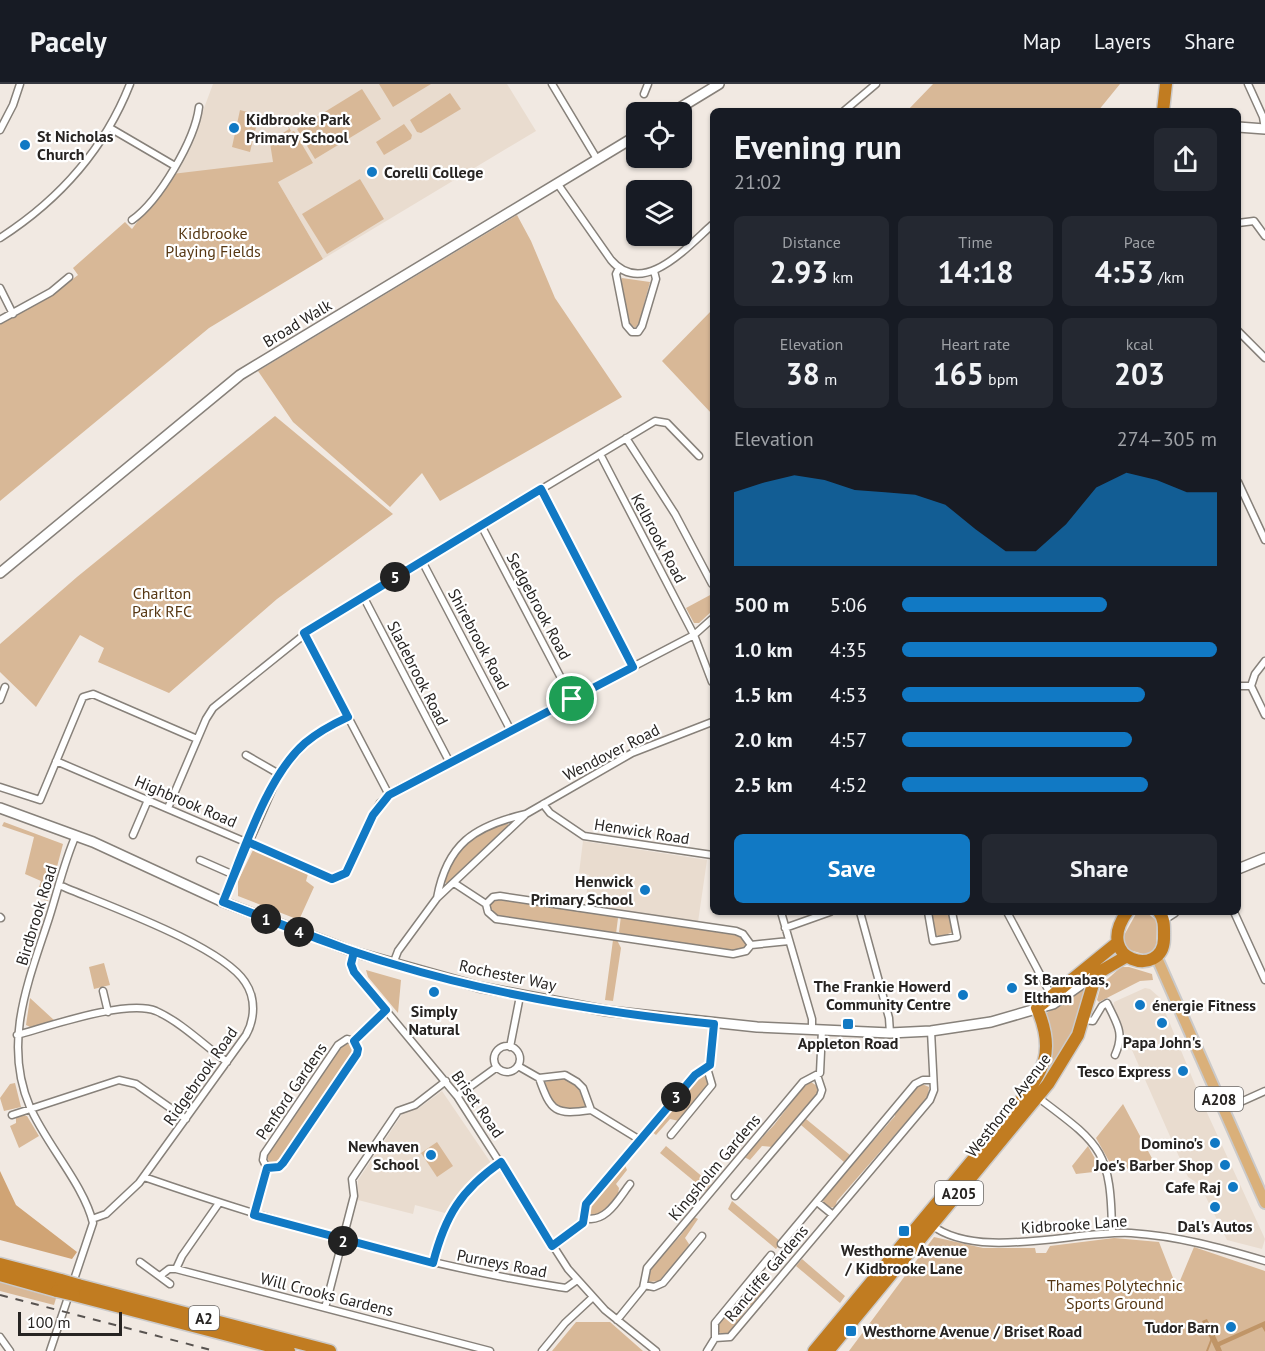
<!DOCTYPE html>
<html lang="en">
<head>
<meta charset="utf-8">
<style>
	body { margin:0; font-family:"PT Sans",sans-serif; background:#242831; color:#f1f3f6; height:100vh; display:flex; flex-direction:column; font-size:22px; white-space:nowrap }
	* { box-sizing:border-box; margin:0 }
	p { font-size:20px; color:#9ea1a6 }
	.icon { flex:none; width:33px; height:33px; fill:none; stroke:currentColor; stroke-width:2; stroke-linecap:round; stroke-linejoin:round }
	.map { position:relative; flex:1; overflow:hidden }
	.details { position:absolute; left:710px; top:24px; width:531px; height:807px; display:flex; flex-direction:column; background:#171b24; border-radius:9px; box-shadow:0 2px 4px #0004 }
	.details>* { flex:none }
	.controls { position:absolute; left:626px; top:18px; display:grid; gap:12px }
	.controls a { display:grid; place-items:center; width:66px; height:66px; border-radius:9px; background:#171b24; box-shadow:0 2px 4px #0004; font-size:30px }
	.scale { position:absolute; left:18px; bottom:15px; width:104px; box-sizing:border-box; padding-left:6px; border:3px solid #272422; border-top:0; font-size:16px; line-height:21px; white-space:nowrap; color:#272422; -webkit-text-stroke:4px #fff; paint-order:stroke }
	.pin { position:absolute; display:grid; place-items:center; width:51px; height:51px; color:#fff; margin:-26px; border:3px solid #fff; border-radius:50%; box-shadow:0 2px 6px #0007 }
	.km { position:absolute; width:30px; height:30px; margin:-15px; border-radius:50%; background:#222; color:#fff; font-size:16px; line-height:30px; text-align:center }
	.round { display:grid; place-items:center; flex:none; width:63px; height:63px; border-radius:9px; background:#242831 }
	.overview { display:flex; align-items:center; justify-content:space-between; height:102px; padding:0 24px }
	h1 { font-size:33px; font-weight:600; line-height:45px }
	.metrics { display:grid; grid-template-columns:repeat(3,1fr); gap:9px; height:102px; padding:6px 24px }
	.metrics div { display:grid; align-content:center; border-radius:9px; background:#242831; text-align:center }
	.metrics b { font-size:30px; font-weight:600 }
	.metrics small { font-size:16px; font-weight:400 }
	.metrics p { font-size:16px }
	.chart { height:168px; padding:12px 24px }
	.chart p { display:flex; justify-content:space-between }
	.chart svg { width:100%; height:108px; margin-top:6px; fill:#1179c4; opacity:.7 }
	.primary-button { display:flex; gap:12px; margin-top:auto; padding:12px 24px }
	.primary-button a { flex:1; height:69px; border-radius:9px; background:#1179c4; color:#fff; font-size:24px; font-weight:600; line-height:69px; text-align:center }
	.primary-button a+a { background:#242831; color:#f1f3f6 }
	ul { padding:0 24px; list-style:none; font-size:20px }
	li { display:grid; grid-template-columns:96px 72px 1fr; align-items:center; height:45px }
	li i { height:15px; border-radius:8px; background:#1179c4 }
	header { display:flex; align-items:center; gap:36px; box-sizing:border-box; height:84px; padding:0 30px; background:#171b24; border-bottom:2px solid #363941 }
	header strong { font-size:28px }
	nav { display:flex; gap:33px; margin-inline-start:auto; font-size:21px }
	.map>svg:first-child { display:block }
	.built { fill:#e9dccf }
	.green { fill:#d8b897 }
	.forest { fill:#d0a475 }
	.water { fill:#c09567 }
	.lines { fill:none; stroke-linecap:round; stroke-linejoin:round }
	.stream { stroke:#c09567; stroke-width:2 }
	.street-casing { stroke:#87817a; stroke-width:9 }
	.secondary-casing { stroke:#87817a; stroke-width:12 }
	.primary-casing { stroke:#cbcaca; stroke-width:14 }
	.highway-casing { stroke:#cbcaca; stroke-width:15 }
	.street { stroke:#fff; stroke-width:6 }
	.secondary { stroke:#fff; stroke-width:9 }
	.primary { stroke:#dab07a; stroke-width:10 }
	.highway { stroke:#c17c21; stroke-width:12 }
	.rail { stroke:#585350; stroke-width:2; stroke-dasharray:8 8; stroke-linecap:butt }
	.highway-bridge-casing { stroke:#cbcaca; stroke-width:15; stroke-linecap:butt }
	.highway-bridge { stroke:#c17c21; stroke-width:12 }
	.route-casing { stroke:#fff; stroke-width:12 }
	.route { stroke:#1179c4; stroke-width:8 }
	.poi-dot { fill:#1179c4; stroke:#fff; stroke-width:2 }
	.labels { text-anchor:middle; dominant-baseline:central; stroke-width:4.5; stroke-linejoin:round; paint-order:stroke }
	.shield { fill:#fff; stroke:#686664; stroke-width:1.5 }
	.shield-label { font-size:15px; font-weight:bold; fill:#272422 }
	.poi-label { font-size:16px; font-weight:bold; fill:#272422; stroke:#fff; text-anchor:end }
	.park-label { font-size:16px; fill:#573814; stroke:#fff }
	.street-label { font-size:16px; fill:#272422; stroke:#fff }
</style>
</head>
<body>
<header>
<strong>Pacely</strong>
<nav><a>Map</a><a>Layers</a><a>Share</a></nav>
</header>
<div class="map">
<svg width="1265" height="1267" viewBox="0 0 1265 1267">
	<rect width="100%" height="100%" fill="#f1e9e2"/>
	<path class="built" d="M 213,0 L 507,0 L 536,47 L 323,175 L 278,98 L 172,90 L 194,51 Z
		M 583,757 L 707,776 L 698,838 L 585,821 L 589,791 L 579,789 Z
		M 1145,904 L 1150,905 L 1159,913 L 1203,1020 L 1265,1155 L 1262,1165 L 1227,1156 L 1200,1101 L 1188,1093 L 1113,923 L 1114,918 Z
		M 442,1007 L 491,1079 L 470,1096 L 445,1129 L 415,1121 L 413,1130 L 358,1116 L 358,1096 L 403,1029 L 419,1024 Z"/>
	<path class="green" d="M 379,0 L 431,0 L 393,23 Z
		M 933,0 L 1120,0 L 1098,27 L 907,27 Z
		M 362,5 L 381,35 L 315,75 L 297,45 Z
		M 450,9 L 461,25 L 421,49 L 417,48 L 410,36 Z
		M 240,26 L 259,31 L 250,68 L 232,63 Z
		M 286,38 L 291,47 L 287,50 L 294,47 L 313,79 L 278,98 L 323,175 L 209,244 L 0,417 L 0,239 L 53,210 L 78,191 L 73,184 L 125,138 L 132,145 L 172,90 L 273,78 L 270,59 L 285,52 L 283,49 L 289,45 Z
		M 404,40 L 412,51 L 411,55 L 384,71 L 376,58 Z
		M 360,95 L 384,135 L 327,170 L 302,130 Z
		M 517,131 L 531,157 L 555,214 L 622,313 L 440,417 L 422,389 L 390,423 L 293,338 L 258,287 Z
		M 622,194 L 650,198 L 639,239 L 635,244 L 629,239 L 620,198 Z
		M 712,226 L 712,330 L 662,277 Z
		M 275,332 L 393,430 L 277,515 L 169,609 L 98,578 L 104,564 L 80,551 L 36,623 L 0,588 L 0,560 L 77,493 Z
		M 712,510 L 712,527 L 699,539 L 694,539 L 686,524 Z
		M 4,738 L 63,760 L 48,817 L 44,816 L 39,803 L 41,797 L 25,790 L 34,753 L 2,742 Z
		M 506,738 L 510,743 L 449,800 L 444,798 C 451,765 477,749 506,738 Z
		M 253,766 L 308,790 L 306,797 L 314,803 L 299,836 L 238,812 L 238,797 Z
		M 497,814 L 614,831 L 618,834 L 616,850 L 497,833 L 489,824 L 490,819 Z
		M 930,828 L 951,828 L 953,848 L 940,853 L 935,850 Z
		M 1137,828 L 1146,828 L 1157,837 L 1156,866 L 1147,871 L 1126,865 L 1122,855 Z
		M 621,832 L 734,849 L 741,852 L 746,860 L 742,866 L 734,867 L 623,851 L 619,848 Z
		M 613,856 L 617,856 L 621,864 L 613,917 L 605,916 Z
		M 104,879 L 110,901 L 94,905 L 89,883 Z
		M 1121,883 L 1129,883 L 1152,890 L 1153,896 L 1140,897 L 1099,918 L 1097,916 L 1101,901 Z
		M 366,886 L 401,896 L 398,929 L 368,893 Z
		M 1086,904 L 1073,953 L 1046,997 L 1042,994 L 1052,966 L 1045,930 Z
		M 30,914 L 55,937 L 30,943 L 26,941 Z
		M 345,958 L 353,961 L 354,970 L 280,1078 L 269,1080 L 267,1069 L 340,961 Z
		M 702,991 L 707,993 L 709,1000 L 679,1037 L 670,1035 L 656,1051 L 651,1047 L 655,1046 L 698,992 Z
		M 565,994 L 579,1002 L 586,1019 L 584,1024 L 563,1025 L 552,1019 L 545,998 Z
		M 811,998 L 817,1002 L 817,1010 L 773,1063 L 762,1062 L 750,1076 L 744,1073 L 774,1041 L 804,1002 Z
		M 15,999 L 21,1023 L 4,1027 L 0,1014 L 10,1000 Z
		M 922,1000 L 929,1003 L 928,1013 L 837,1117 L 835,1123 L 828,1124 L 823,1118 L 824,1113 L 895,1032 L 895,1029 L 916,1004 Z
		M 1123,1020 L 1155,1080 L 1154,1082 L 1114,1086 L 1096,1054 Z
		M 23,1031 L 27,1032 L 39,1052 L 19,1064 L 10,1042 L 16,1039 L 16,1033 Z
		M 806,1035 L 850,1071 L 844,1078 L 801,1041 Z
		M 437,1058 L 453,1082 L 437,1093 L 421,1069 Z
		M 666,1062 L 711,1100 L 706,1107 L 660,1069 Z
		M 1088,1062 L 1102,1087 L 1076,1090 L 1072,1082 Z
		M 624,1079 L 627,1086 L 616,1100 L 619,1104 L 618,1110 L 600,1131 L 591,1131 L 589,1121 L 599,1113 Z
		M 732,1117 L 781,1158 L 776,1165 L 728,1125 Z
		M 694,1133 L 698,1135 L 685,1154 L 689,1160 L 688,1164 L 659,1197 L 649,1198 L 649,1186 L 681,1151 Z
		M 934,1153 L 983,1164 L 1035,1164 L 1036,1169 L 1046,1169 L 1050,1162 L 1114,1154 L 1159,1158 L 1177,1204 L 1194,1163 L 1265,1187 L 1265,1267 L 849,1267 Z
		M 802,1175 L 845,1212 L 840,1219 L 796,1182 Z
		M 0,1196 L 57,1211 L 54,1221 L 0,1207 Z
		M 762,1204 L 765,1207 L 753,1221 L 749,1222 L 730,1249 L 723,1251 L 719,1248 L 718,1240 L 735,1219 L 740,1218 L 745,1221 Z
		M 576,1238 L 610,1238 L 643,1267 L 552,1267 Z"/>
	<path class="forest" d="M 0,1087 L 16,1121 L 77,1168 L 72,1175 L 0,1156 Z"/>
	<path class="water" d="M 1207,1235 L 1218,1258 L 1265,1237 L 1265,1248 L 1262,1243 L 1220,1262 L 1222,1267 L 1216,1267 L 1202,1237 Z"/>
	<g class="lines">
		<path class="stream" d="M 1207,1267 L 1212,1254"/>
		<g class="street-casing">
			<path id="street" d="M 552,0 L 597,75
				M 1248,0 L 1263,33 L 1265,45
				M 644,10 L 648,0
				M 844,27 L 876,0
				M 110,44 L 175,82
				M 0,46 L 13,21 L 20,0
				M 557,99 L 611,176 C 643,214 687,163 712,141
				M 132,136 C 159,117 195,56 199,23
				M 1238,139 L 1254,137 L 1265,152
				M 0,154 C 59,116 104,66 130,0
				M 619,184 L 616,190 L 626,241 L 632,248 L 638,248 L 642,242 L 656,195 L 654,187
				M 0,204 L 13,230
				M 0,236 L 51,208 L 69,193
				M 1238,247 L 1265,274
				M 626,354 L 675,430 L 712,500
				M 600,370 L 694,551 L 712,598
				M 1238,398 L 1265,456
				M 541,405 L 634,583
				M 481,441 L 572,615
				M 422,477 L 511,647
				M 363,512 L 450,679
				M 304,549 L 389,711
				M 1265,577 L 1255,590 L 1251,602 L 1265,631
				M 1238,602 L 1251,602
				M 0,616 L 5,603
				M 246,671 L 279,690
				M 56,677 L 332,795 L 347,789 L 373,731 L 380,719 L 398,705 L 694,551 L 712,535
				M 0,703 L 40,716 L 83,613 L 93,610 L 197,655
				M 543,720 L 550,729 L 584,752 L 712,771
				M 168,724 L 206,635 L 213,624 L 320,538 L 655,337 L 667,339 L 699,372
				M 133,751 L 148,716
				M 200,776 L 234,791
				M 454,799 L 486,820
				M 59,801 C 103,820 221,861 245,898 C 256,914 255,935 246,951 L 139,1099 L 106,1130 L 92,1135
				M 500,812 L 736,847 L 743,850 L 751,861 L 746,867 L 733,870 L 496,835 L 488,828 L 486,820 L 493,813 Z
				M 437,814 C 447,760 474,742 526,730 L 632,669 L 712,638
				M 223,818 L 279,690 L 306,658 L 348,633
				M 781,828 L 812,935 L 812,946
				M 860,828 L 889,934 L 890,949
				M 928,828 L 933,857 L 957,853 L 952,828
				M 1007,828 L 1051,911
				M 1234,828 L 1265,896
				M 0,833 L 1,834
				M 785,844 L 830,828
				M 751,861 L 789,857
				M 354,868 L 351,880 L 354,888 L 457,1012 L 568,1185 L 605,1226 L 656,1267
				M 393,880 L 398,867 L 437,814 L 525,731
				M 103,907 L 108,928
				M 1084,936 L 1093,937 L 1102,922 L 1107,919 C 1117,940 1125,949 1115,971
				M 17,951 C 50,942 127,915 156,927 C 181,938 205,962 227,978
				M 354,957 L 386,926
				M494 975a13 13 0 1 1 26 0a13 13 0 1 1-26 0Z
				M 510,963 L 520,912
				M 518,982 L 539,994 L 565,991 L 577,998 L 583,1004 L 591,1026 L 640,1056
				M 539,994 C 551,1028 555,1031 591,1026
				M 457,1012 L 497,983
				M 1036,1012 C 1101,1061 1111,1065 1112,1149
				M 1223,1026 L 1265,1007
				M 12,1031 L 119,996 L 136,1000 L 186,1035
				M 671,1051 L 712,1001 L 707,984
				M 267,1084 L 279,1083 L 283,1079 L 357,970 L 358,965 L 354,957
				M 144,1093 C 279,1140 417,1180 559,1203 L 566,1204 L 577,1196
				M 735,1112 L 820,1012 L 822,1006 L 817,991
				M 817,1118 L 833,1131
				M 254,1131 L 267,1084 L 263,1076 L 264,1070 L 338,961 L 347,955 L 354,957
				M 585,1134 C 606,1140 619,1114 630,1100
				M 930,1140 C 978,1178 1075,1146 1131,1149 C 1178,1152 1221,1164 1265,1177
				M 781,1160 L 915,1000 L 923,996 L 933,996
				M 552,1162 L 583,1139 L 586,1120 L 695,991 L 710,981 L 714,940
				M 140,1178 L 170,1200
				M 433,1179 C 445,1132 461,1106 501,1078
				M 176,1185 L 182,1172 L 219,1119
				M 160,1192 L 169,1185 L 176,1185 L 490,1267
				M 644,1201 L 654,1203 L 663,1199 L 702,1152
				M 325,1224 L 354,1112 L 352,1095 L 356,1089 L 398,1027 L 415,1021 L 446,997
				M 617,1236 L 643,1204 L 647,1184 L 803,998 L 820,989 L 822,946
				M 0,1253 L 10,1267
				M 715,1254 L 715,1239 L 771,1171
				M 50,1267 L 93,1139 C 84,1101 46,1060 30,1023 C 2,958 29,896 49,834 C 58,806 64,778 76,751
				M 542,1267 L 565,1239 L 593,1213
				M 707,1267 L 715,1254 L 730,1253 L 930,1016 L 934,1006 L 931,947"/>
		</g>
		<g class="secondary-casing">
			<path id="secondary" d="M 673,28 L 719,0
				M 1238,43 L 1265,45
				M 0,489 L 240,291 L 636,52
				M 0,724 L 93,758 L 223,818 L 354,868 L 479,903 L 607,927 L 757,943 L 890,949 L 931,947 L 991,938 L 1053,920 L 1096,890
				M 1238,785 L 1265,774
				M 1163,835 L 1174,828"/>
		</g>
		<g class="primary-casing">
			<path id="primary" d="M 1157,874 L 1265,1119"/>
		</g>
		<g class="highway-casing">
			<path id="highway" d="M 1163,27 L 1166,0
				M 1127,828 C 1092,877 1163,895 1164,855 C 1164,844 1165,836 1159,828
				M 0,1180 L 61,1196
				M 0,1191 L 57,1207
				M 78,1201 L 330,1267
				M 74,1211 L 289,1267
				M 814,1267 L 1014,1026 C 1042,988 1057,971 1037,924 L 1117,859
				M 828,1267 L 1048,1000 L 1078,951 L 1096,890 L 1127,872"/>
		</g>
		<use href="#street" class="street"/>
		<use href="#secondary" class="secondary"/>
		<use href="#primary" class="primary"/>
		<use href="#highway" class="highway"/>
		<path class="rail" d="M 0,1211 L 215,1267"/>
		<g class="highway-bridge-casing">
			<path id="highway-bridge" d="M 61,1196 L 78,1201
				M 57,1207 L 74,1211"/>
		</g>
		<use href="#highway-bridge" class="highway-bridge"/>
	</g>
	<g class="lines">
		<g class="route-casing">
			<path id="route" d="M 572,615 L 389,711 L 373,731 L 346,789 L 332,795 L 248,758 L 223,818 L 354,868 L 351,880 L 354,888 L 386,926 L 354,957 L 358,965 L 357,970 L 283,1079 L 279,1083 L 267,1084 L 254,1131 L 433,1179 C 445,1132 461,1106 501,1078 L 552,1162 L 583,1139 L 586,1120 L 695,991 L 710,981 L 714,940 C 606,929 498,912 393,880 C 335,863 279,840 223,818 C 243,770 266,693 305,659 C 318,648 333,640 348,633 L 304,549 L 541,405 L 633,583 L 572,615"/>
		</g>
		<use href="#route" class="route"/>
	</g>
	<g class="poi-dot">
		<circle cx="234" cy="44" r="6"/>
		<circle cx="25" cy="61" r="6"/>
		<circle cx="372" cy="88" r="6"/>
		<circle cx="645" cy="806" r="6"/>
		<circle cx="1012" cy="904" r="6"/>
		<circle cx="434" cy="908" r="6"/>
		<circle cx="963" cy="911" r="6"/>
		<circle cx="1140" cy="921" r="6"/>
		<circle cx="1162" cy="939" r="6"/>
		<rect x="842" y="934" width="12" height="12" rx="3"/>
		<circle cx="1183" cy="987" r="6"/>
		<circle cx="1215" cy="1059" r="6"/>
		<circle cx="431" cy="1071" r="6"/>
		<circle cx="1225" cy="1081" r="6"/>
		<circle cx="1233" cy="1103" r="6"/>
		<circle cx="1215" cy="1123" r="6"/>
		<rect x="898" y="1141" width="12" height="12" rx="3"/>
		<circle cx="1231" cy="1243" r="6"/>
		<rect x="845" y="1241" width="12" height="12" rx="3"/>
	</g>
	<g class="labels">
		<g class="shield">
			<rect x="1195" y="1003" width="48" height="24" rx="4.5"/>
			<rect x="935" y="1097" width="48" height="24" rx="4.5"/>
			<rect x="189" y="1222" width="30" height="24" rx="4.5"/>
		</g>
		<g class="shield-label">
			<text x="1219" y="1015">A208</text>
			<text x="959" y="1109">A205</text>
			<text x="204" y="1234">A2</text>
		</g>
		<g class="poi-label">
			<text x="246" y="35" text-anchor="start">Kidbrooke Park<tspan x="246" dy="18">Primary School</tspan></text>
			<text x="37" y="52" text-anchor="start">St Nicholas<tspan x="37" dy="18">Church</tspan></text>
			<text x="384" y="88" text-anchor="start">Corelli College</text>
			<text x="633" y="797">Henwick<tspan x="633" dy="18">Primary School</tspan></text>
			<text x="1024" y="895" text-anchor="start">St Barnabas,<tspan x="1024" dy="18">Eltham</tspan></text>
			<text x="951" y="902">The Frankie Howerd<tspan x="951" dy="18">Community Centre</tspan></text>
			<text x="1152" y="921" text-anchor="start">énergie Fitness</text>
			<text x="434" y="927" text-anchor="middle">Simply<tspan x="434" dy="18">Natural</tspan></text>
			<text x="1162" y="958" text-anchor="middle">Papa John's</text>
			<text x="848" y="959" text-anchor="middle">Appleton Road</text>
			<text x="1171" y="987">Tesco Express</text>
			<text x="1203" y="1059">Domino's</text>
			<text x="419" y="1062">Newhaven<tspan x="419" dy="18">School</tspan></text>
			<text x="1213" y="1081">Joe's Barber Shop</text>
			<text x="1221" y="1103">Cafe Raj</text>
			<text x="1215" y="1142" text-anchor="middle">Dal's Autos</text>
			<text x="904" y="1166" text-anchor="middle">Westhorne Avenue<tspan x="904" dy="18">/ Kidbrooke Lane</tspan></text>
			<text x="1219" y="1243">Tudor Barn</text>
			<text x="863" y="1247" text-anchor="start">Westhorne Avenue / Briset Road</text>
		</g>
		<g class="park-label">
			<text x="213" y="149">Kidbrooke<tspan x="213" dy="18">Playing Fields</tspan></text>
			<text x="162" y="509">Charlton<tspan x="162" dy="18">Park RFC</tspan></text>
			<text x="1115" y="1201">Thames Polytechnic<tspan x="1115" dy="18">Sports Ground</tspan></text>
		</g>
		<g class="street-label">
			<text transform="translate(297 239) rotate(-31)">Broad Walk</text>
			<text transform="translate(659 454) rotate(62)">Kelbrook Road</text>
			<text transform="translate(539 522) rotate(62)">Sedgebrook Road</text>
			<text transform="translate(479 555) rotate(62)">Shirebrook Road</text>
			<text transform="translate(418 589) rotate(63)">Sladebrook Road</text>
			<text transform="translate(611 668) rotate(-27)">Wendover Road</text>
			<text transform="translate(186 717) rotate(23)">Highbrook Road</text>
			<text transform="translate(642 747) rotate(9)">Henwick Road</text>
			<text transform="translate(36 831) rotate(-73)">Birdbrook Road</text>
			<text transform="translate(508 891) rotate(12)">Rochester Way</text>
			<text transform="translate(200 992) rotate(-55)">Ridgebrook Road</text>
			<text transform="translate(291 1007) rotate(-56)">Penford Gardens</text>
			<text transform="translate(478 1020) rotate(55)">Briset Road</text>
			<text transform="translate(1008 1021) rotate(-52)">Westhorne Avenue</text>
			<text transform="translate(714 1083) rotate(-50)">Kingsholm Gardens</text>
			<text transform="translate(1074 1140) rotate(-4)">Kidbrooke Lane</text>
			<text transform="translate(502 1179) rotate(11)">Purneys Road</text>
			<text transform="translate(766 1189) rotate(-50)">Rancliffe Gardens</text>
			<text transform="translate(327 1210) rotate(14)">Will Crooks Gardens</text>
		</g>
	</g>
</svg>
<div class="controls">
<a><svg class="icon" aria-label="locate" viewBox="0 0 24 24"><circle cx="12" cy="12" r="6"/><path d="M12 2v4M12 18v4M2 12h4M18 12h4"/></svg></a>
<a><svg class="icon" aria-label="layers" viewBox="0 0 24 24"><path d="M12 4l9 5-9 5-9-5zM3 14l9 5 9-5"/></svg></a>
</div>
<div class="scale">100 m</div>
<div class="pin" style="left:572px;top:615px;background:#1e9e55"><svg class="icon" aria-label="arrive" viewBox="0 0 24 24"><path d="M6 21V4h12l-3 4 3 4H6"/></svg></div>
<b class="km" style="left:266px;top:835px">1</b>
<b class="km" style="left:343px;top:1157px">2</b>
<b class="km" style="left:676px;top:1013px">3</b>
<b class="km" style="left:299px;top:848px">4</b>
<b class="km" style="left:395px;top:493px">5</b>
<section class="details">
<div class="overview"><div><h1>Evening run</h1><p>21:02</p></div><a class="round"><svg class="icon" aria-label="share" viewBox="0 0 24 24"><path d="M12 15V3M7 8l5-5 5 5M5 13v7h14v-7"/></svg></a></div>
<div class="metrics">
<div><p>Distance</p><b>2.93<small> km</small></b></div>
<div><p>Time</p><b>14:18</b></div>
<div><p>Pace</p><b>4:53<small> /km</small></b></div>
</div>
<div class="metrics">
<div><p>Elevation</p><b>38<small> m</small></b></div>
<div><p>Heart rate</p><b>165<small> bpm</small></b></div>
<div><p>kcal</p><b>203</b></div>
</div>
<div class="chart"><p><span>Elevation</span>274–305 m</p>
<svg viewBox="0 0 160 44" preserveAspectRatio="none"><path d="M0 44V14L10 10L20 7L30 9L40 13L50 14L60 15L70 19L80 29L90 38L100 38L110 27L120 12L130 6L140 9L150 14L160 14V44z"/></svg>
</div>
<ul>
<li><b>500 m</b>5:06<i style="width:65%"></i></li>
<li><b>1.0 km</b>4:35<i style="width:100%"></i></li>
<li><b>1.5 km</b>4:53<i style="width:77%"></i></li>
<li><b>2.0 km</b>4:57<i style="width:73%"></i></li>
<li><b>2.5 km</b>4:52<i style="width:78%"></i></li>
</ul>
<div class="primary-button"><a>Save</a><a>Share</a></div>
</section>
</div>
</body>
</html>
